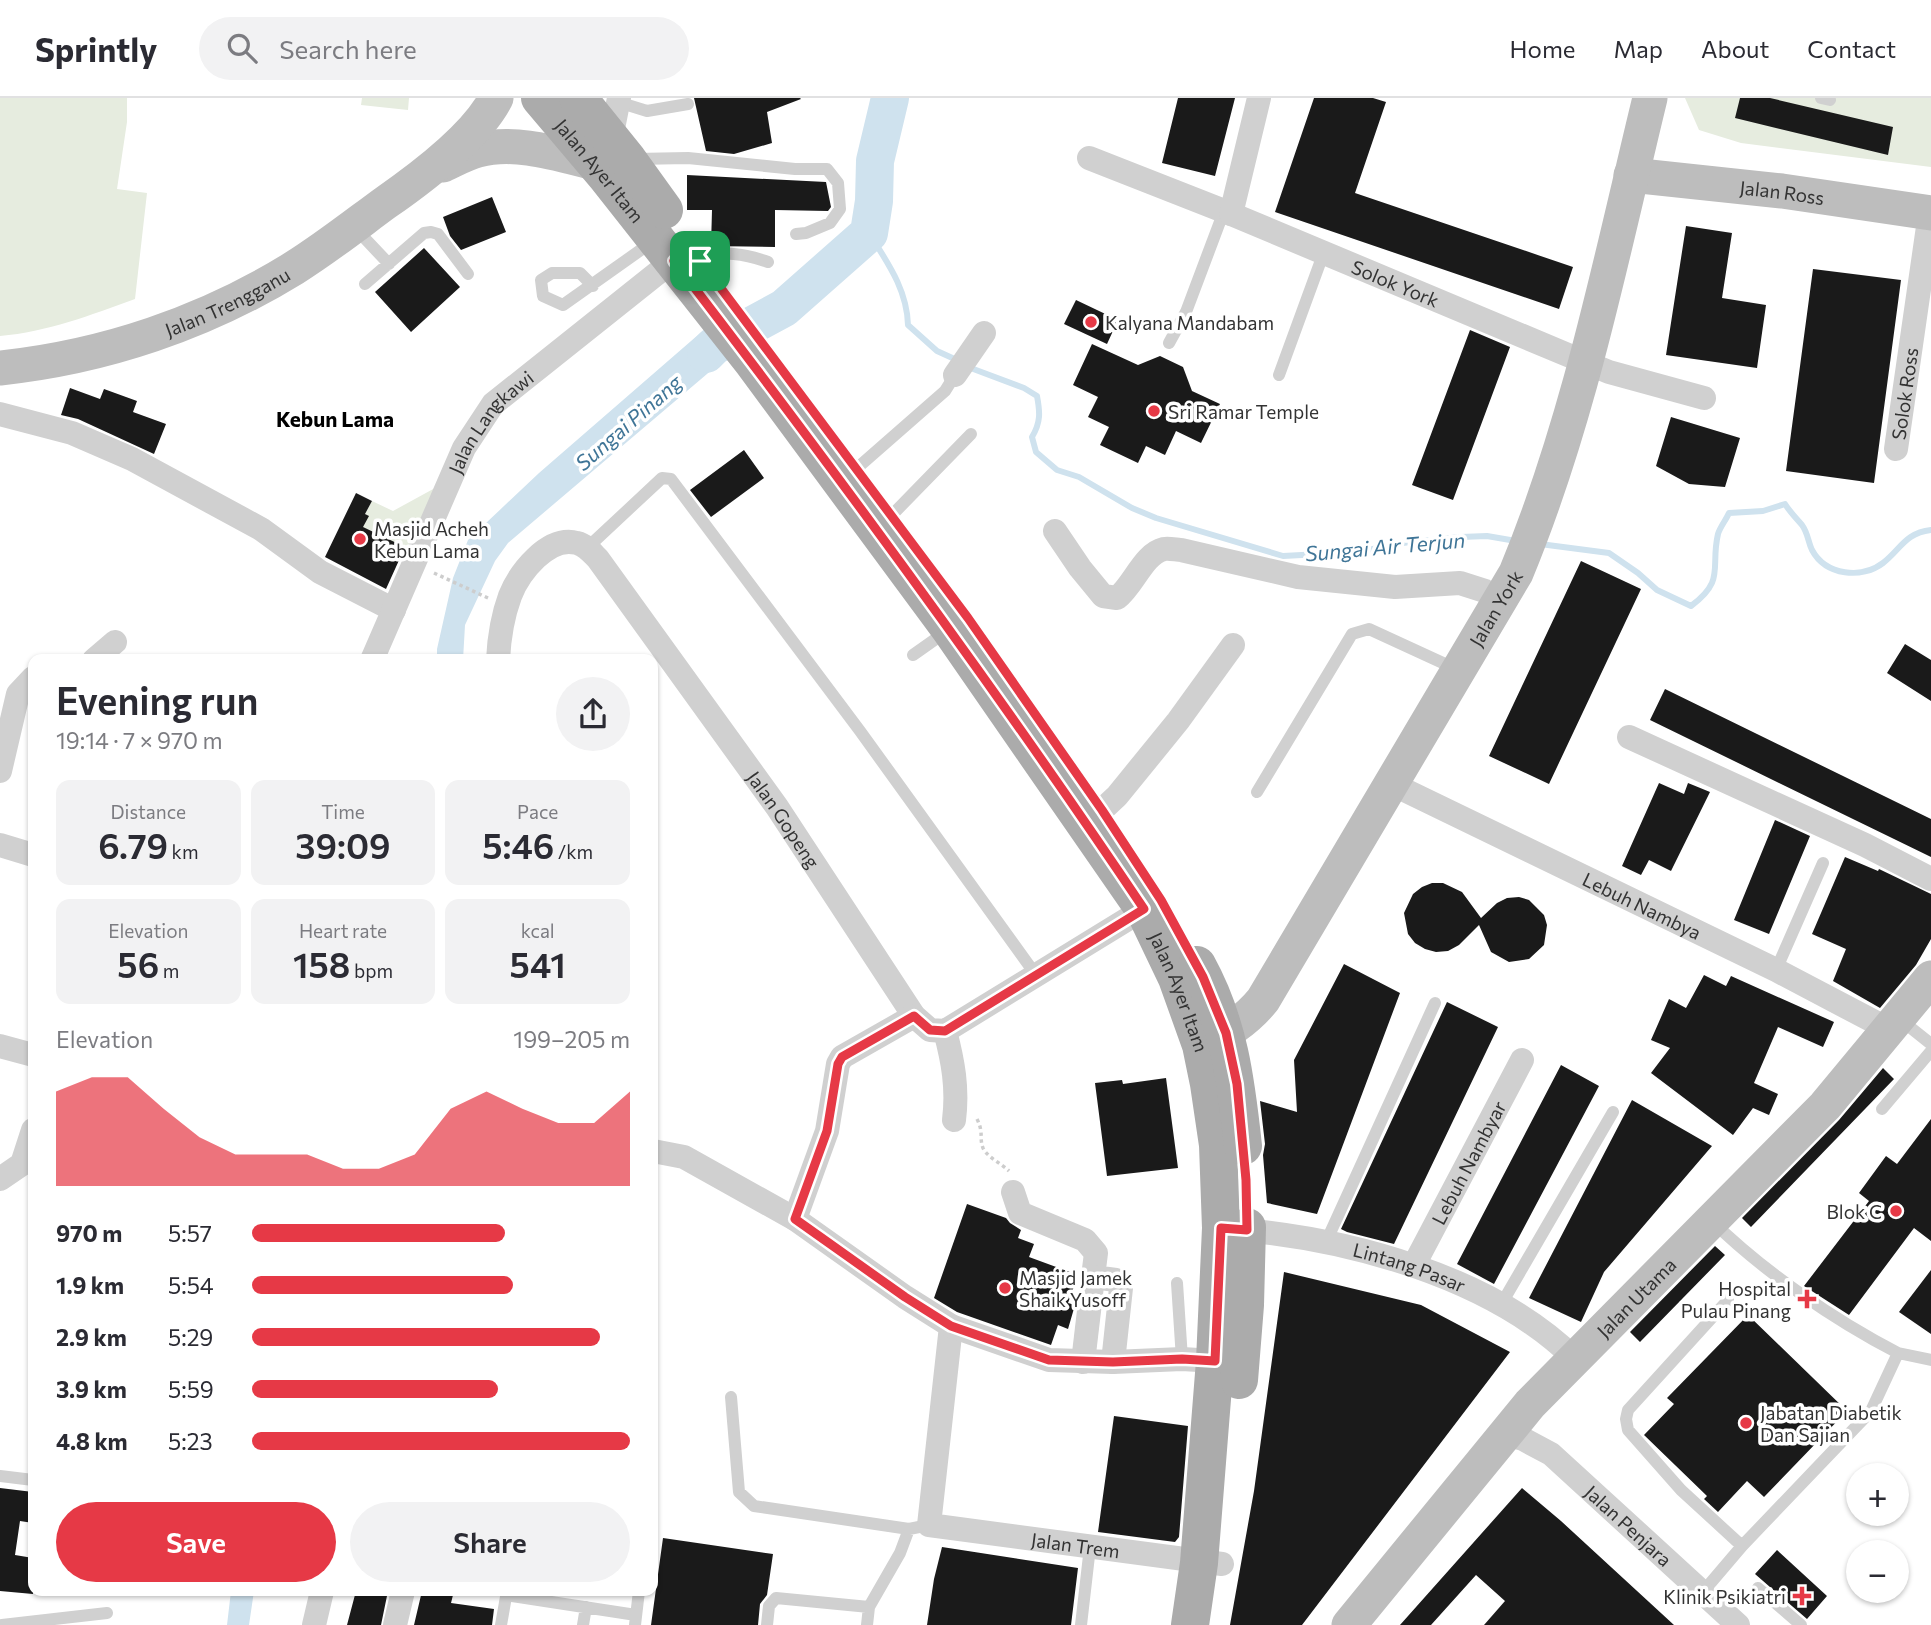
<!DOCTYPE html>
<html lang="en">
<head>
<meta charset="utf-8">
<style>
	body { margin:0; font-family:Commissioner,sans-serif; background:#f2f2f3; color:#2b2b33; height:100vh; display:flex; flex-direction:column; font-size:26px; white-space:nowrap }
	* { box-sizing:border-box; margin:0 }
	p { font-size:23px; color:#7c7c81 }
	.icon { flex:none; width:38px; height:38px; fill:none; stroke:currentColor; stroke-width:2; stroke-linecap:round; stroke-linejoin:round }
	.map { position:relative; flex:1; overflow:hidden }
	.panel { position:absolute; left:28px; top:556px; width:630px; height:942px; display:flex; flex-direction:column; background:#fff; border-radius:14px; box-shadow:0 2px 5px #0004 }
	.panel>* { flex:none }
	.fabs { position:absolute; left:1846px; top:1365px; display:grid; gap:14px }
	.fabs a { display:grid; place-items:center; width:63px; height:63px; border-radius:50%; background:#fff; box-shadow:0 2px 5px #0004; font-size:35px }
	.pin { position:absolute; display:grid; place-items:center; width:60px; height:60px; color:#fff; margin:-30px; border-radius:14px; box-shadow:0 4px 10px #0006 }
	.round { display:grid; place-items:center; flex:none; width:74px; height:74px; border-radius:37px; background:#f2f2f3 }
	.summary { display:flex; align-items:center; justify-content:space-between; height:119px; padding:0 28px }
	h1 { font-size:38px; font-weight:600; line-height:52px }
	.metrics { display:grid; grid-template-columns:repeat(3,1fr); gap:10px; height:119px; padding:7px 28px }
	.metrics div { display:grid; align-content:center; border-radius:14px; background:#f2f2f3; text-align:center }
	.metrics b { font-size:35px; font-weight:600 }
	.metrics small { font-size:19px; font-weight:400 }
	.metrics p { font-size:19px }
	.chart { height:196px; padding:14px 28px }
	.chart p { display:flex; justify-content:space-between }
	.chart svg { width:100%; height:126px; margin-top:7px; fill:#e63946; opacity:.7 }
	.button { display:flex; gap:14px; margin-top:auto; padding:14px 28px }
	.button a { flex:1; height:80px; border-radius:42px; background:#e63946; color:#fff; font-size:28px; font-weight:600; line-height:80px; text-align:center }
	.button a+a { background:#f2f2f3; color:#2b2b33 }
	ul { padding:0 28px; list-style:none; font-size:23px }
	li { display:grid; grid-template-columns:112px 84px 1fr; align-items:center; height:52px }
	li i { height:18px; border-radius:9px; background:#e63946 }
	header { display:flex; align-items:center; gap:42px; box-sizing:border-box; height:98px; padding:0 35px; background:#fff; border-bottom:2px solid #e1e1e2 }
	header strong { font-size:33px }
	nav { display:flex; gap:38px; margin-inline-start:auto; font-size:24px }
	.search { width:490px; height:63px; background:#f2f2f3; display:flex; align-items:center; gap:18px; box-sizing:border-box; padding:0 24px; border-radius:38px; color:#7c7c81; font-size:26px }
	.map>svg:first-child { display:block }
	.green { fill:#e6ecdf }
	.water { fill:#cfe2ee }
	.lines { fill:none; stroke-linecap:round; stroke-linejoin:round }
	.stream { stroke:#cfe2ee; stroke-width:6 }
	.river { stroke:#cfe2ee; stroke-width:38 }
	.building { fill:#1a1a1a }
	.path { stroke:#cdcdcd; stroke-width:3.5; stroke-dasharray:3.5 3.5; stroke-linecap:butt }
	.lane { stroke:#d0d0d0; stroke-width:12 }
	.street { stroke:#d0d0d0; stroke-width:24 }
	.secondary { stroke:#bdbdbd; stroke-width:35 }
	.primary { stroke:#ababab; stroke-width:38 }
	.route-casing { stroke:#fff; stroke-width:14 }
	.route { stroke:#e63946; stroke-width:9 }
	.poi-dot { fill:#e63946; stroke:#fff; stroke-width:2.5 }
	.labels { text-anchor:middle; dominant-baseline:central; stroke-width:7; stroke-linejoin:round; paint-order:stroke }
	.street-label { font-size:19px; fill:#333; stroke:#fff }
	.poi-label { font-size:19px; fill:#333; stroke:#fff; text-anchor:start }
	.neighbourhood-label { font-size:21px; font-weight:bold; fill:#000; stroke:#fff }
	.water-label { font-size:21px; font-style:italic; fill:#3f7597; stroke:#fff }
</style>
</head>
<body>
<header>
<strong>Sprintly</strong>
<div class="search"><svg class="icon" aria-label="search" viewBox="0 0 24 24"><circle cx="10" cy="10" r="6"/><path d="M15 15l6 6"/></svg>Search here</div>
<nav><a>Home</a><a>Map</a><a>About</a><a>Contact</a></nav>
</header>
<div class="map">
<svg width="1931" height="1527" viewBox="0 0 1931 1527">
	<rect width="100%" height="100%" fill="#fff"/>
	<path class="green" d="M 0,0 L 127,0 L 127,24 L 117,91 L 147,95 L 135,201 C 91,217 47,234 0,238 Z
		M 362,0 L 409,0 L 408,12 L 361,7 Z
		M 1685,0 L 1931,0 L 1931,69 L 1741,45 L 1699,32 Z
		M 435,390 L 412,453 L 370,432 L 362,431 L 368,418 L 365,416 L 372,403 L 393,413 Z"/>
	<path class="water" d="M 706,230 L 727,259 L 508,445 L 495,463 L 465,527 L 463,562 L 437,562 L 437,551 L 453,480 L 468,442 L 539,375 Z
		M 231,1493 L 254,1493 L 249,1527 L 227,1527 Z"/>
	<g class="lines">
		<path class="stream" d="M 869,135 C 887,164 907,191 908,227 L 937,253 L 959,263
			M 968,269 L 1024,290 L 1037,298 C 1040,314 1041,324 1032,339 L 1036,354 L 1057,372 L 1079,379 L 1132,410 L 1156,420 L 1283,458 L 1358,454 L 1402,445 L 1461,439 L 1487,438 L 1516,443
			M 1540,446 L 1609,455 L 1638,475 L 1657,492 L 1691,508 C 1726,482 1710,470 1718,436 C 1720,429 1726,422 1729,415 L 1763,413 L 1785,406 C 1790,414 1796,420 1802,427 C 1808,435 1808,444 1812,452 C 1826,478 1862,481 1883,465 C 1901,451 1905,435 1931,432"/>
		<path class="river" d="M 706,256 L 714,248 L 784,210 L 869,135 L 874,103 L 875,63 L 890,0"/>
	</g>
	<path class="building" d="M 694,0 L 800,0 L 801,1 L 767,14 L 772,45 L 734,56 L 706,53 Z
		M 1178,0 L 1235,0 L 1215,78 L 1162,65 Z
		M 1314,0 L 1373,0 L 1386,4 L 1355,95 L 1573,169 L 1559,211 L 1275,114 Z
		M 1740,0 L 1770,0 L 1893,29 L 1888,57 L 1735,20 Z
		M 687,77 L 826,84 L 831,109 L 828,113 L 775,112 L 775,149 L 711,148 L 712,112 L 687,112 Z
		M 492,99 L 506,134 L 461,152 L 450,138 L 443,119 Z
		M 1686,128 L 1732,135 L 1722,200 L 1766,207 L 1757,270 L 1666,257 Z
		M 424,150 L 460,189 L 411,234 L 375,194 Z
		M 1813,171 L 1901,182 L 1874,385 L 1786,373 Z
		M 1076,202 L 1118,222 L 1107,246 L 1064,226 Z
		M 1470,232 L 1510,249 L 1453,402 L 1412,387 Z
		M 1092,246 L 1138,267 L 1160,258 L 1183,269 L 1192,293 L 1220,306 L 1201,345 L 1176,333 L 1165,357 L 1146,348 L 1138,365 L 1100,347 L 1109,329 L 1088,319 L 1098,299 L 1073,287 Z
		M 70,290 L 100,301 L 104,291 L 137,303 L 133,314 L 166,326 L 154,356 L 78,321 L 61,317 Z
		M 1671,319 L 1740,340 L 1725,389 L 1689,386 L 1656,368 Z
		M 744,352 L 764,380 L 711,419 L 690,392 Z
		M 356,395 L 372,403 L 365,416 L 369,418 L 363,429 L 405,449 L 386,491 L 325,459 Z
		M 1581,463 L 1641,491 L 1549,686 L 1489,658 Z
		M 1905,546 L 1931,562 L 1931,603 L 1887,575 Z
		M 1665,591 L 1931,721 L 1931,759 L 1650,622 Z
		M 1659,685 L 1684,696 L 1688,685 L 1710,694 L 1671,773 L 1649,762 L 1641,777 L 1622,768 Z
		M 1775,722 L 1810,738 L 1769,836 L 1734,822 Z
		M 1845,759 L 1878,773 L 1879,771 L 1931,796 L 1931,841 L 1916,867 L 1880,910 L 1833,883 L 1846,851 L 1812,836 Z
		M 1432,785 L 1443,785 L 1462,794 L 1481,820 L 1497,805 L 1507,800 L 1519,799 L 1529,802 L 1544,817 L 1547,827 L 1544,847 L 1529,861 L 1509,864 L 1491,854 L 1479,827 L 1459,847 L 1448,853 L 1436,854 L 1425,851 L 1415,845 L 1408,836 L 1404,815 L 1413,796 L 1422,789 Z
		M 1344,866 L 1400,895 L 1317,1116 L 1267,1105 L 1263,1057 L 1265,1046 L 1260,1003 L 1297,1014 L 1294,962 Z
		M 1704,877 L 1726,888 L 1731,878 L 1834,924 L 1823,949 L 1778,929 L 1754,985 L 1778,996 L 1769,1017 L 1753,1010 L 1733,1037 L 1651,975 L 1670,950 L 1651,942 L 1669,901 L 1686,910 Z
		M 1447,904 L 1498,929 L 1394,1146 L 1347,1134 L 1341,1131 Z
		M 1561,967 L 1599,988 L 1494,1186 L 1457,1166 Z
		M 1883,970 L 1894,981 L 1751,1129 L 1742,1120 L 1839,1022 Z
		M 1166,980 L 1178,1070 L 1107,1078 L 1095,985 L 1122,982 L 1123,986 Z
		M 1632,1002 L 1712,1048 L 1604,1174 L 1581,1224 L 1529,1200 Z
		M 1931,1021 L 1931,1143 L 1914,1130 L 1849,1217 L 1804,1188 L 1869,1103 L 1859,1095 L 1886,1058 L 1897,1066 Z
		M 967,1106 L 1006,1120 L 1010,1125 L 1021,1132 L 1018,1140 L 1034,1146 L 1029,1159 L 1078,1177 L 1068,1205 L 1075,1207 L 1068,1231 L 1058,1227 L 1051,1247 L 957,1214 L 934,1200 Z
		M 1715,1148 L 1725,1157 L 1640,1244 L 1630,1234 Z
		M 1931,1172 L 1931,1236 L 1899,1214 Z
		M 1284,1174 L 1421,1207 L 1510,1254 L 1302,1527 L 1230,1527 L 1254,1393 Z
		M 1748,1217 L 1847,1313 L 1764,1399 L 1747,1383 L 1718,1414 L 1704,1401 L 1707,1398 L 1644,1337 L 1674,1306 L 1667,1300 Z
		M 1114,1318 L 1188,1328 L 1179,1439 L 1175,1444 L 1098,1434 Z
		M 0,1390 L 33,1394 L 33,1425 L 20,1423 L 15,1457 L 33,1460 L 33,1496 L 0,1493 Z
		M 1522,1390 L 1561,1423 L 1674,1527 L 1484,1527 L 1505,1503 L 1476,1477 L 1431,1527 L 1400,1527 Z
		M 663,1440 L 773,1456 L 767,1497 L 760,1506 L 758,1527 L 651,1527 Z
		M 942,1449 L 1078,1470 L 1071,1527 L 927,1527 L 934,1481 Z
		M 1777,1452 L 1827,1498 L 1807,1521 L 1755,1476 Z
		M 356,1493 L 388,1493 L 381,1527 L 347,1527 Z
		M 422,1493 L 454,1493 L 451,1505 L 494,1511 L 492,1527 L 414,1527 Z"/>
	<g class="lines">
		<path class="path" d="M 434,475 L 488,500
			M 977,1021 C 984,1035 979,1040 983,1050 C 987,1059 1002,1066 1009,1073"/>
		<path class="lane" d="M 1821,0 L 1830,2
			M 618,4 L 647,13 L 688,6
			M 635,61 L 688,60 L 795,71 L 827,71 L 838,85 L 840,111 L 830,125 L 806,135 L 796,136
			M 356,131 L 389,166
			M 700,163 C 722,151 745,156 768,164
			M 365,186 L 424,135 L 431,134 L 438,136 L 468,176
			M 593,188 L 580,175 L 552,175 L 541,182 L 543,198 L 563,207 L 652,144
			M 1169,245 L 1186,214 L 1224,113
			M 1279,277 L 1324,154
			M 856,371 L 945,293 L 955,277
			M 892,417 L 971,336
			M 587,450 L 662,380 L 671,381 L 860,633 L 1036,877
			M 913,557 L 947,533
			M 1257,694 L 1352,536 L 1369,531 L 1456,571
			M 1776,872 L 1823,765
			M 1901,922 L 1931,946
			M 1882,1011 L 1931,953
			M 1712,1123 C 1763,1173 1834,1222 1898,1255
			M 1326,1144 L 1435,905
			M 1177,1185 L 1182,1261
			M 1728,1202 L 1628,1312 L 1626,1321 L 1628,1332 L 1681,1392 L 1742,1448
			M 1502,1205 L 1613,1014
			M 731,1299 L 739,1394 L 754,1408 L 909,1431 L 929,1427
			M 0,1378 L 33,1382
			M 1758,1490 L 1801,1527
			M 1702,1495 L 1742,1448 L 1871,1313 L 1898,1255 L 1931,1262
			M 506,1497 L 636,1517
			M 2,1527 L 107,1515
			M 501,1527 L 507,1493
			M 583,1527 L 586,1509
			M 635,1527 L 639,1493
			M 767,1527 L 769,1508 L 776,1500 L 869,1509 L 900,1455 L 909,1431
			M 867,1527 L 869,1509
			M 1081,1527 L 1090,1449"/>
		<g class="street">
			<path d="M 611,41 L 619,0"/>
			<path id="s1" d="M 1089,60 L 1224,113 L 1587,265 L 1609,274 L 1704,300"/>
			<path d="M 1231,116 L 1259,0"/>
			<path d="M 955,277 L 984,235"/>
			<path d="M 0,316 L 72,335 L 132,361 L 261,431 L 320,474 L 394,512"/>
			<path id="s2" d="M 1896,351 L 1930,115"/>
			<path d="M 1055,433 L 1080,470 L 1103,498 L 1117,500 C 1134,487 1143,456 1164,451 C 1169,450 1177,452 1181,452 L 1298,479 L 1395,489 L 1460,485 L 1485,493 L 1502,502"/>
			<path d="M 94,562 L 115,544"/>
			<path id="s3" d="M 372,562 L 464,350 L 493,306 L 690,149"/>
			<path id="s4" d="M 498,562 C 499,541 503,517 510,498 C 519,475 548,437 577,445 C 586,447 592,455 598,461 L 777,709 L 914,918 L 930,932 L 945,933 L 1144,811"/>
			<path d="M 1629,639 L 1865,747 L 1931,781"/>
			<path d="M 0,673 L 18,596 L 33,580"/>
			<path id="s5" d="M 1392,686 L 1776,872 L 1890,932"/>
			<path d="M 1102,712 L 1117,698 L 1178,623 L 1233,547"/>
			<path d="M 0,747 L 33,757"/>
			<path d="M 945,933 C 953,963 958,990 954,1022"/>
			<path d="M 0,948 L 33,957"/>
			<path id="s6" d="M 653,1053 L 684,1059 L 795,1121 L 905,1199 L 951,1228 L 929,1427 L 1222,1466"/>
			<path d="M 0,1081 L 22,1066 L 33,1032"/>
			<path d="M 1013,1094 L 1020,1115 L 1085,1142 L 1096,1155 L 1093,1179 L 1116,1182 L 1121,1190 L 1113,1264"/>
			<path d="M 795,1121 L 827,1033 L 838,966 L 842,959 L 914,918"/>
			<path id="s7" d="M 1232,1131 C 1347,1140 1491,1178 1575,1261"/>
			<path id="s8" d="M 1414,1167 L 1522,962"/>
			<path d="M 951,1228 L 1049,1262 L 1113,1264 L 1182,1261 L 1215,1263"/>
			<path d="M 1083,1264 L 1093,1179"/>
			<path id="s9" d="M 1505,1336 L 1523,1341 L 1551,1356 L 1738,1527"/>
			<path d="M 314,1527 L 322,1493"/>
			<path d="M 395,1527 L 403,1493"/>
		</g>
		<g class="secondary">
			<path d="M 443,67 C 454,62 466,55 478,52 C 516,42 558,56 595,65"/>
			<path id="s10" d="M 1631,77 L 1782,93 L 1931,115"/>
			<path id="s11" d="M 0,270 C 104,259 205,225 294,170 C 326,150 355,127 385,105 C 421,80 476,39 496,0"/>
			<path id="s12" d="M 1202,947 C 1226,935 1246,923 1263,902 L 1516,475 C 1579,323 1611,160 1650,0"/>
			<path id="s13" d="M 1349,1527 L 1530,1306 L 1825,1008 L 1931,880"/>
		</g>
		<g class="primary">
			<path id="s14" d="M 540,0 L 606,78 L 752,263 L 950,531 L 1144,811 L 1177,880 L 1201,947 L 1209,986 L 1218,1047 L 1221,1130 L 1215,1263 L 1199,1465 L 1190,1527"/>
			<path d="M 578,0 L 628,62 L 664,112"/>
			<path d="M 1197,867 C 1229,925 1236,983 1243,1048"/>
			<path d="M 1239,1282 L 1245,1207 L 1247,1129"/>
		</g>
	</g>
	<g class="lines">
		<g class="route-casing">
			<path id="route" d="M 690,149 L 968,520 L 1102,712 L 1161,802 L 1203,879 L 1226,935 L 1237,986 L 1246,1082 L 1247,1132 L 1221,1130 L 1215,1263 L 1182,1261 L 1113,1264 L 1049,1262 L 951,1228 L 905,1199 L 795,1121 L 827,1033 L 838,966 L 842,959 L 914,918 L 930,932 L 945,933 L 1144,811 C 995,589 837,375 674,163 Z"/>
		</g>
		<use href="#route" class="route"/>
	</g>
	<g class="poi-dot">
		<circle cx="1091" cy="224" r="7"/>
		<circle cx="1154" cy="313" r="7"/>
		<circle cx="360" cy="441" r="7"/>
		<circle cx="1896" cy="1113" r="7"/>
		<circle cx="1005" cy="1190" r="7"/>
		<path d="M1803.5 1190.5h7v7h7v7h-7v7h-7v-7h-7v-7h7z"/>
		<circle cx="1746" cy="1325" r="7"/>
		<path d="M1798.5 1487.5h7v7h7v7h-7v7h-7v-7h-7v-7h7z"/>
	</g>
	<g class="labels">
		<g class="street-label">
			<text stroke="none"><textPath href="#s14" startOffset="94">Jalan Ayer Itam</textPath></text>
			<text stroke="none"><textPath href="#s10" startOffset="152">Jalan Ross</textPath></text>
			<text stroke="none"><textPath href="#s1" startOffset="331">Solok York</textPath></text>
			<text stroke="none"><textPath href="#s11" startOffset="238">Jalan Trengganu</textPath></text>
			<text stroke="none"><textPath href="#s2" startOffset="56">Solok Ross</textPath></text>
			<text stroke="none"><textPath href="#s3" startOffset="268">Jalan Langkawi</textPath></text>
			<text stroke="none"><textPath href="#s12" startOffset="532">Jalan York</textPath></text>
			<text stroke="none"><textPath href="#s4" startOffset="504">Jalan Gopeng</textPath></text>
			<text stroke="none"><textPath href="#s5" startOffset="278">Lebuh Nambya</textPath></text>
			<text stroke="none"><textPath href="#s14" startOffset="1102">Jalan Ayer Itam</textPath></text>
			<text stroke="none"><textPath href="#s8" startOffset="116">Lebuh Nambyar</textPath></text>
			<text stroke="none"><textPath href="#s7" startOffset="182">Lintang Pasar</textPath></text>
			<text stroke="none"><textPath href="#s13" startOffset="436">Jalan Utama</textPath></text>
			<text stroke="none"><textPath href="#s9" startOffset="156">Jalan Penjara</textPath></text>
			<text stroke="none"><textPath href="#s6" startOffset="696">Jalan Trem</textPath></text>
		</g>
		<g class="poi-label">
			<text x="1105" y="224">Kalyana Mandabam</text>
			<text x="1168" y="313">Sri Ramar Temple</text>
			<text x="374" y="430">Masjid Acheh<tspan x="374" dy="22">Kebun Lama</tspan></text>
			<text x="1882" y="1113" text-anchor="end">Blok C</text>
			<text x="1019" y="1179">Masjid Jamek<tspan x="1019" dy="22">Shaik Yusoff</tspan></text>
			<text x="1791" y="1190" text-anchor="end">Hospital<tspan x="1791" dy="22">Pulau Pinang</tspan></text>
			<text x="1760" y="1314">Jabatan Diabetik<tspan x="1760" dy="22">Dan Sajian</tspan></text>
			<text x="1786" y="1498" text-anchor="end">Klinik Psikiatri</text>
		</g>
		<g class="neighbourhood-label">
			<text x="335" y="320">Kebun Lama</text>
		</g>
		<g class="water-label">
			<text transform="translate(628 324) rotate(-41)">Sungai Pinang</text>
			<text transform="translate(1385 448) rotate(-5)">Sungai Air Terjun</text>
		</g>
	</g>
</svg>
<div class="fabs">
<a>+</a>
<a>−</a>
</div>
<div class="pin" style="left:700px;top:163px;background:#1e9e55"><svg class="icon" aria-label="arrive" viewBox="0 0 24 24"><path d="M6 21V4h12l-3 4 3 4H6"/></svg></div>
<section class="panel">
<div class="summary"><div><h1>Evening run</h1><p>19:14 · 7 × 970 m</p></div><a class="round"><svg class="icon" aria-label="share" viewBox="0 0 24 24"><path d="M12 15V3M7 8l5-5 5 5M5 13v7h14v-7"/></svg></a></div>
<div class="metrics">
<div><p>Distance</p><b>6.79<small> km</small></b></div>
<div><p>Time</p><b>39:09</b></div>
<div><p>Pace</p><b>5:46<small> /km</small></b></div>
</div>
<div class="metrics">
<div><p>Elevation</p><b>56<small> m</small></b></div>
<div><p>Heart rate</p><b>158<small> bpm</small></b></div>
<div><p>kcal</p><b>541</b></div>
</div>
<div class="chart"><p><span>Elevation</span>199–205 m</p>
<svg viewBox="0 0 160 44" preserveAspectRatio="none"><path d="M0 44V11L10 6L20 6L30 17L40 27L50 33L60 33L70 33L80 38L90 38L100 33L110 17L120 11L130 17L140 22L150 22L160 11V44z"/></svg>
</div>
<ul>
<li><b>970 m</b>5:57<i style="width:67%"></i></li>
<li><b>1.9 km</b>5:54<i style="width:69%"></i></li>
<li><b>2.9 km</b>5:29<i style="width:92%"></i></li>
<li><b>3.9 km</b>5:59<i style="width:65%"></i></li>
<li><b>4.8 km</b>5:23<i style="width:100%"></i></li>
</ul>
<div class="button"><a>Save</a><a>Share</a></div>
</section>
</div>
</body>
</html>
